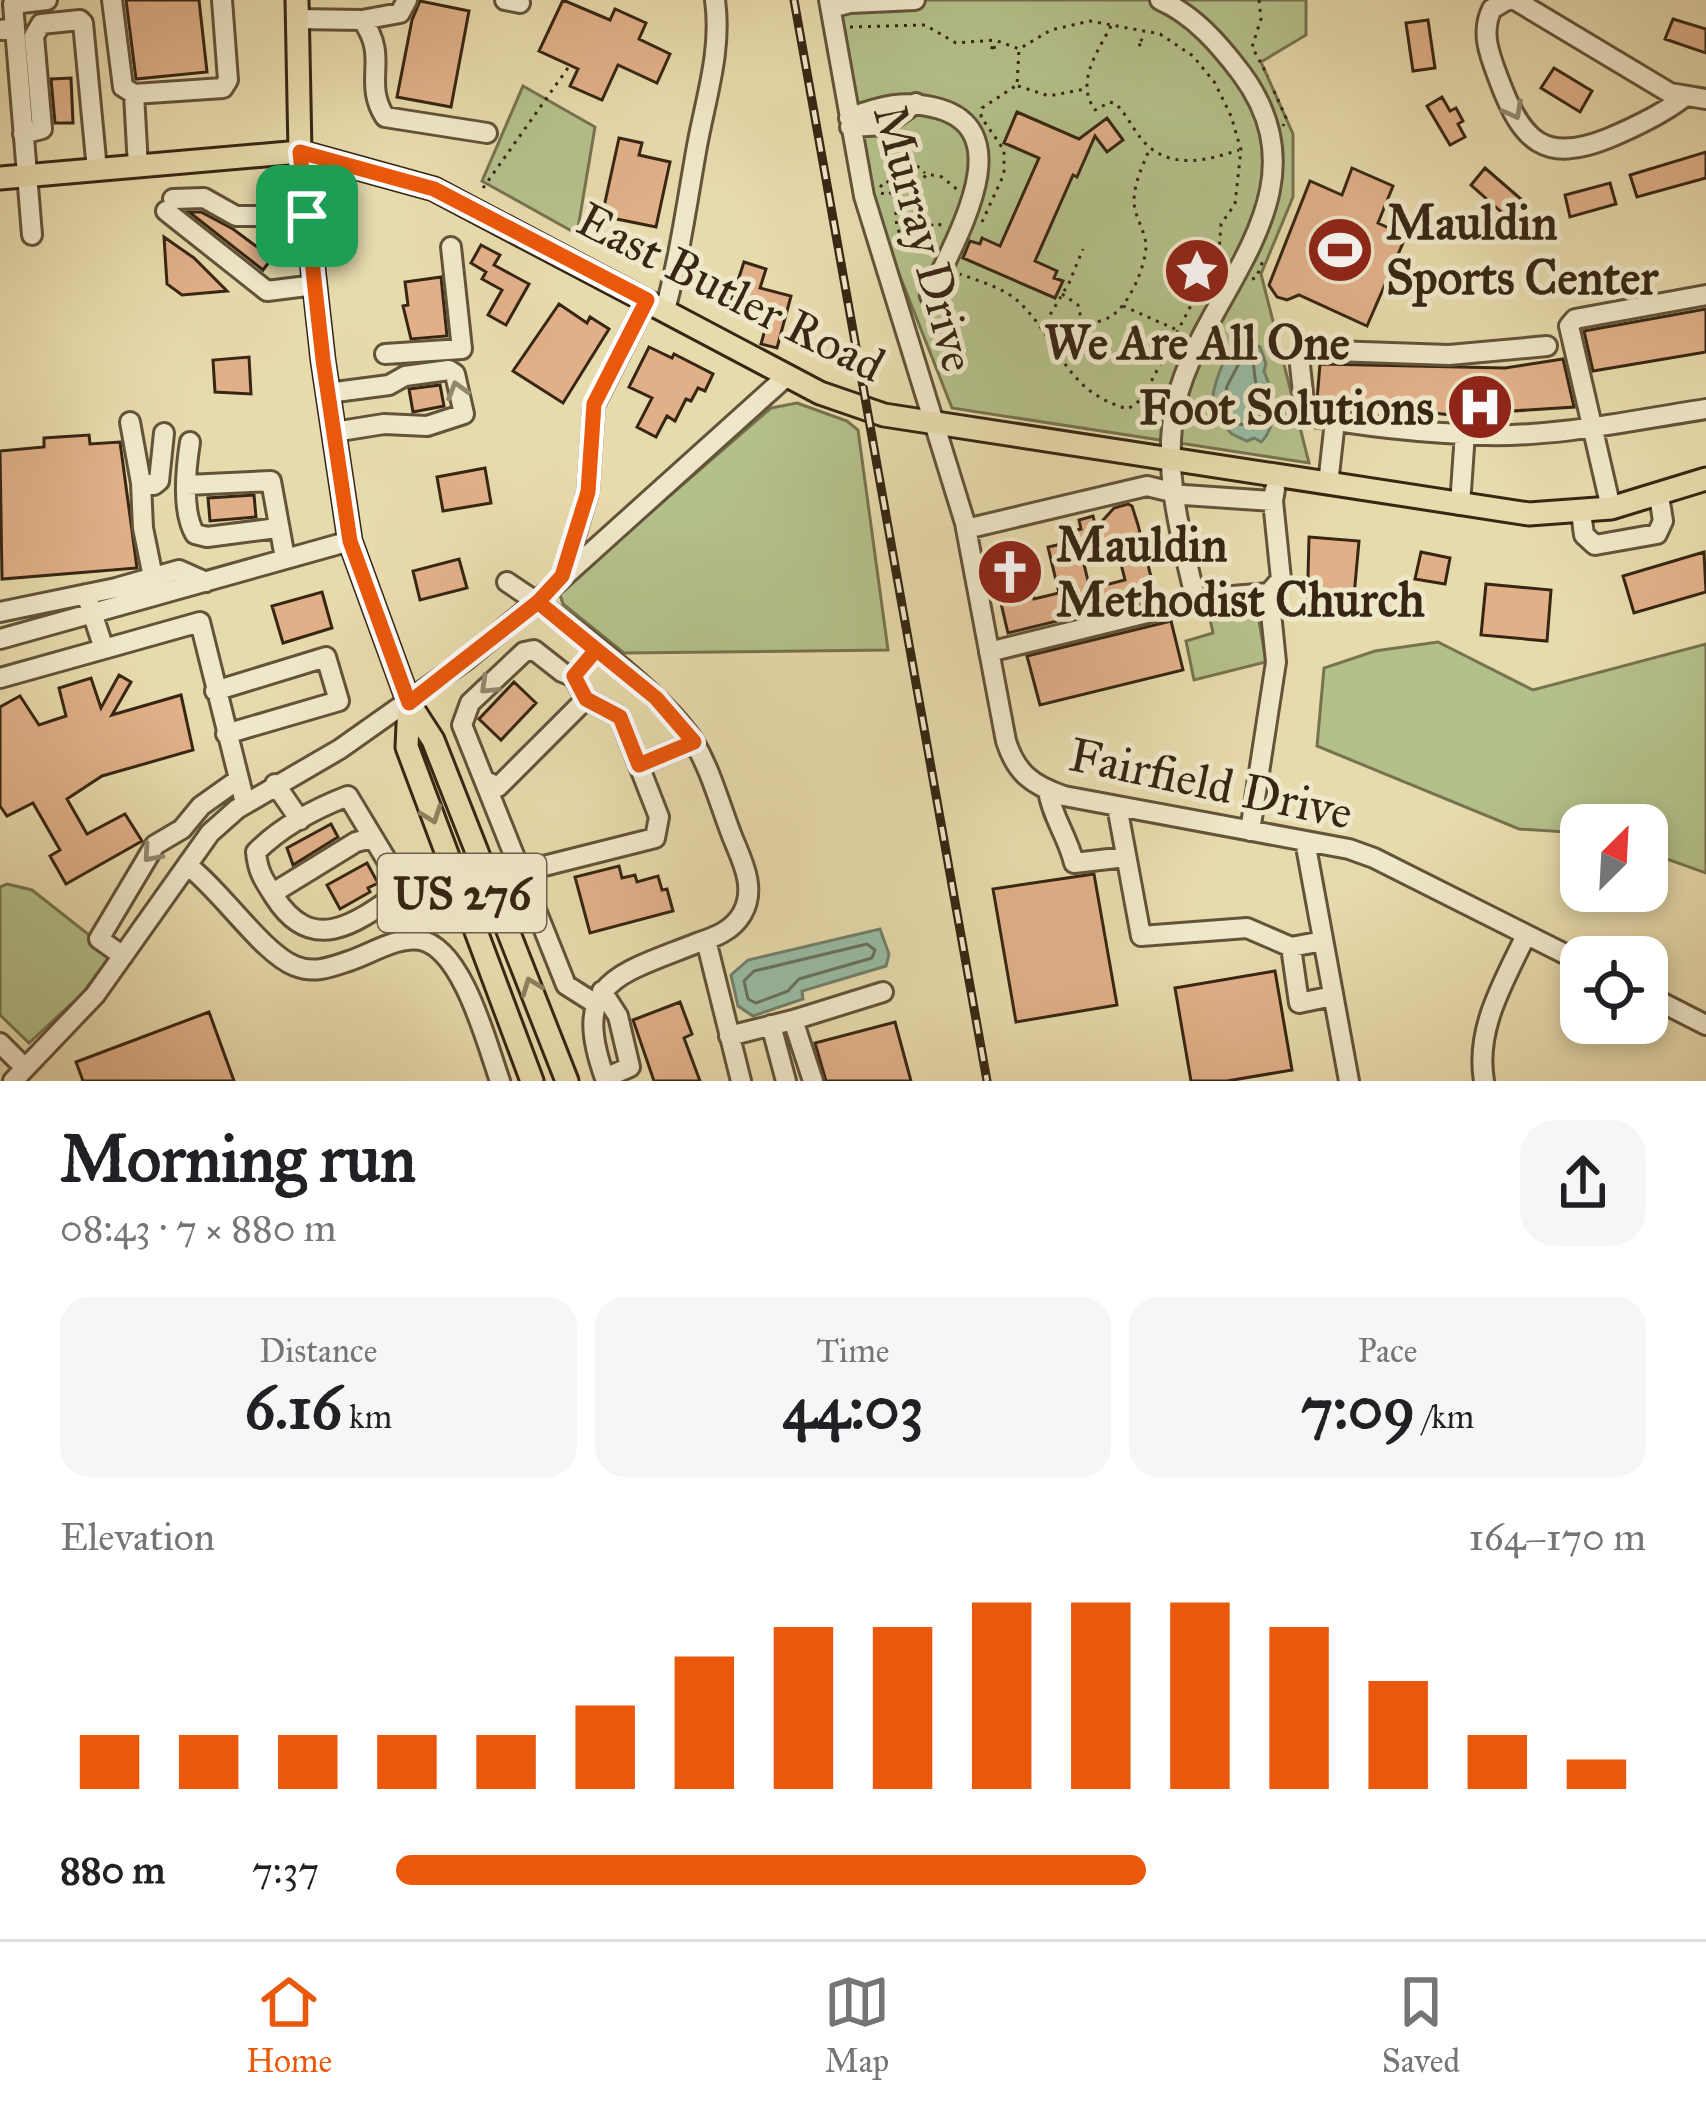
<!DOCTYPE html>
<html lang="en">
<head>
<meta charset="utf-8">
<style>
	body { margin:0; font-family:"IM FELL Great Primer",serif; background:#f6f6f6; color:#202124; height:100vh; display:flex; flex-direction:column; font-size:45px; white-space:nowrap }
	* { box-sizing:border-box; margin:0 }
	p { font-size:39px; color:#757577 }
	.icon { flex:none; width:66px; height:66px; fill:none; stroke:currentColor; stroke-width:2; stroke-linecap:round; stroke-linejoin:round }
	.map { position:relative; height:1081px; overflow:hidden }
	.drawer { display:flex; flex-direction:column; background:#fff; flex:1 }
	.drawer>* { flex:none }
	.needle { width:78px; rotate:24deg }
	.controls { position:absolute; left:1560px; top:804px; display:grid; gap:24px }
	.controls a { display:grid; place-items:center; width:108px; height:108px; border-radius:24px; background:#fff; box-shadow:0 6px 18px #0003; font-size:60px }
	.pin { position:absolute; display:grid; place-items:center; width:102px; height:102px; color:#fff; margin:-51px; border-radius:24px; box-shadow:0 6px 18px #0006 }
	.round { display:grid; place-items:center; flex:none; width:126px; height:126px; border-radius:36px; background:#f6f6f6 }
	.head { display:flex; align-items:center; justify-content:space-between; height:204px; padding:0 60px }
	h1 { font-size:66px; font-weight:800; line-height:90px }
	.figures { display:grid; grid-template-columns:repeat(3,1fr); gap:18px; height:204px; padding:12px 60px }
	.figures div { display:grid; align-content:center; border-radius:30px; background:#f6f6f6; text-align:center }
	.figures b { font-size:60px; font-weight:800 }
	.figures small { font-size:33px; font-weight:400 }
	.figures p { font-size:33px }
	.chart { height:336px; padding:24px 60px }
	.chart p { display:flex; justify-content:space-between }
	.chart svg { width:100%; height:216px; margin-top:12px; stroke:#ea580c; stroke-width:6 }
	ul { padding:0 60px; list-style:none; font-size:39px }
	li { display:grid; grid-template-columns:192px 144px 1fr; align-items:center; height:90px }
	li i { height:30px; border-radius:15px; background:#ea580c }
	.tabs { display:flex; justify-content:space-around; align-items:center; height:168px; border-top:3px solid #e0e0e0; background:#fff; font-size:33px; color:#757577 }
	.tabs a { display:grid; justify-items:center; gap:6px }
	.tabs .current { color:#ea580c }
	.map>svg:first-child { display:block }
	.green { fill:#b4c08a; stroke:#76734e; stroke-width:3 }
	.water { fill:#98bba4; stroke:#717f6a; stroke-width:3 }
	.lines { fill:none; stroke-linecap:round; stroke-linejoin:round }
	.shore { stroke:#68705c; stroke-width:3 }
	.building { fill:#e1b089; stroke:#372613; stroke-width:3; fill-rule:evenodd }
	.minor-casing { stroke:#635339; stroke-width:24 }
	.major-casing { stroke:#372613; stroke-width:27 }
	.path { stroke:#372613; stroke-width:3; stroke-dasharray:3 6; stroke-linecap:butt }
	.minor { stroke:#efe7c9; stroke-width:18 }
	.major { stroke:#e7daac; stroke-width:21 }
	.rail-casing { stroke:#372613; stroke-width:9 }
	.rail { stroke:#efe7c9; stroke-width:4.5; stroke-dasharray:14; stroke-linecap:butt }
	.oneway { stroke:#93866e }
	.oneway2 { stroke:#8f8060 }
	.route-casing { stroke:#fff; stroke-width:24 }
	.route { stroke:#ea580c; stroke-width:15 }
	.labels { text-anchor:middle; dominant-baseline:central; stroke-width:10; stroke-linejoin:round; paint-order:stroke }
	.shield { fill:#efe7c9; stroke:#6e604a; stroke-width:3 }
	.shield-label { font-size:45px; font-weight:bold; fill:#372613 }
	.poi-label { font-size:48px; font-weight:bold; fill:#372613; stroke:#efe7c9; text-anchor:start }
	.street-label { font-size:48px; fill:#372613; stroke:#efe7c9 }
</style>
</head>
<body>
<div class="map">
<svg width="1706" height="1081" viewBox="0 0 1706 1081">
	<rect width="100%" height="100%" fill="#e7daac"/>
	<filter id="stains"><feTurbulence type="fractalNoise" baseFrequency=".00167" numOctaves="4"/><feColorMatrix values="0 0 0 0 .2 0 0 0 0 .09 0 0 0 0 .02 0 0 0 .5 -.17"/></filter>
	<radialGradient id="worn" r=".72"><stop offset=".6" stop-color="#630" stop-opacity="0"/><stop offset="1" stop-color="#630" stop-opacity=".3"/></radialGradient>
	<path class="green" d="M 839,0 L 1306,0 L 1306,35 L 1261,62 L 1293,134 L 1293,197 L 1261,274 L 1309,463 L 952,408 L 877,218 Z
		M 523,86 L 595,127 L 577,234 L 482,181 Z
		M 797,403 L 847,421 L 858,430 L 888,650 L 624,653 L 563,604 L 559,592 L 771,408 Z
		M 1256,603 L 1266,662 L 1194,680 L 1186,641 L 1213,633 L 1209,614 Z
		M 1438,642 L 1533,690 L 1706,644 L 1706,873 L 1647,852 L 1647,825 L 1581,825 L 1581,833 L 1519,829 L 1317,746 L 1324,668 L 1375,651 Z
		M 7,884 L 32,890 L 112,953 L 83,993 L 29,1043 L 0,1015 L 0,887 Z"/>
	<path class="water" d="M 1244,341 L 1260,347 L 1266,364 L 1264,371 C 1272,390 1280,424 1261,442 L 1254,438 L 1247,441 L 1232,434 L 1211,413 C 1212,390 1221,352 1244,341 Z
		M 880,929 L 889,954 L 886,966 L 802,991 L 803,999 L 753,1016 L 738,1006 L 731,975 L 748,960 Z"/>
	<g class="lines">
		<path class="shore" d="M 1244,354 L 1253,361 L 1260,418 L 1255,426 L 1238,424 L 1223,409 L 1227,386 Z
			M 867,944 L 875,950 L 872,958 L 799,979 L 788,991 L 756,1003 L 748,999 L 744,981 L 754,971 Z"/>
	</g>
	<path class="building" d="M 126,0 L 199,0 L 207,72 L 136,79 Z
		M 563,0 L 610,20 L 615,9 L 646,23 L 639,39 L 670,54 L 657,83 L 618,65 L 602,100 L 570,86 L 578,69 L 539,51 Z
		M 420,1 L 469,11 L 451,107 L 397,97 L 412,20 Z
		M 1673,19 L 1706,29 L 1706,53 L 1665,39 Z
		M 1428,20 L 1435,68 L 1413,71 L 1406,23 Z
		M 1554,68 L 1592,91 L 1580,112 L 1541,88 Z
		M 71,78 L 73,123 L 55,123 L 51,79 Z
		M 1442,97 L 1450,111 L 1456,108 L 1463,121 L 1458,124 L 1465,137 L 1450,145 L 1427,106 Z
		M 1017,112 L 1079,139 L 1107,118 L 1123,140 L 1107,152 L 1095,136 L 1077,177 L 1073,175 L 1035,261 L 1057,271 L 1054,278 L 1063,281 L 1055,298 L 963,258 L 970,241 L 980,244 L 982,238 L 1000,246 L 1039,158 L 1004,143 Z
		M 619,138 L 642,143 L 639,155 L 670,162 L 656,227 L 602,216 Z
		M 1706,152 L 1706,178 L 1637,197 L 1630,175 Z
		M 1352,168 L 1393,186 L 1378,223 L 1406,236 L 1367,326 L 1299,295 L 1287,300 L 1277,297 L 1269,285 L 1310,181 L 1342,195 Z
		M 1485,168 L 1522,200 L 1507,217 L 1471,185 Z
		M 1610,183 L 1616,204 L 1570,217 L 1565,195 Z
		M 189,212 L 201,212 L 233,229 L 272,258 L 263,270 Z
		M 164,237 L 194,258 L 227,291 L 182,295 L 167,284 Z
		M 481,245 L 500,255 L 494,265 L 529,284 L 506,325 L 488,315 L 502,290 L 482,279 L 486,272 L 471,263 Z
		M 744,262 L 766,269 L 760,288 L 791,296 L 777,348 L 761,344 L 769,315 L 731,302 Z
		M 441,277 L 447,336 L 411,339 L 403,306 L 408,305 L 405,282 Z
		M 559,304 L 587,323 L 590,317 L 609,329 L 563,403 L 513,371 Z
		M 1706,309 L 1706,352 L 1593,371 L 1584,331 Z
		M 649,347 L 672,358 L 674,354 L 713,374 L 705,391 L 698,388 L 691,401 L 686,399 L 675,421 L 667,416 L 656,437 L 637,427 L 652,398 L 629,387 Z
		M 249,357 L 251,394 L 215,392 L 213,360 Z
		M 1563,359 L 1574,407 L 1451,415 L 1317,400 L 1320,364 L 1505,368 Z
		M 440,385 L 444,406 L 413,412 L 409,389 Z
		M 89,435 L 90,444 L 120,442 L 137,568 L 2,579 L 0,451 L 44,447 L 44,438 Z
		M 485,468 L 491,503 L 443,511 L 437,477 Z
		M 254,495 L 256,517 L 210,521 L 208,498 Z
		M 1128,504 L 1132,506 L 1138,525 L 1156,597 L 1008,633 L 991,561 L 1023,553 L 1034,599 L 1059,593 L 1048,547 L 1074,541 L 1072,531 L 1081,529 L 1079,520 L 1093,516 L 1096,528 L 1114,508 ZM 1116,544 L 1125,580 L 1090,589 L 1081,552 Z
		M 1309,537 L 1359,541 L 1352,618 L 1307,617 Z
		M 1421,552 L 1450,558 L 1445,584 L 1415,579 Z
		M 1704,552 L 1706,592 L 1634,613 L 1623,576 Z
		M 459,559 L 467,588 L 420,600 L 413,571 Z
		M 1486,584 L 1551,590 L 1547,641 L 1481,635 Z
		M 322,592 L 332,628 L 283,643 L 272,606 Z
		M 1171,621 L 1183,670 L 1040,705 L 1027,656 Z
		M 119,675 L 131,682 L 112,715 L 181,695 L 193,750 L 102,776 L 67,799 L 87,834 L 125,814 L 142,841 L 66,884 L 50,856 L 60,850 L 33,803 L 7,816 L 0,806 L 0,707 L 20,696 L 39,725 L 66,716 L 59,688 L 91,678 L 101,708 Z
		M 514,682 L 536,703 L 501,740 L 479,719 Z
		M 331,824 L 338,837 L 293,865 L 287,848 Z
		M 367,863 L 378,883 L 368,888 L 370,892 L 340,909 L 327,885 Z
		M 619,866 L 622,878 L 635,875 L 637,882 L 658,876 L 662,890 L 667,889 L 673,911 L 590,933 L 575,877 Z
		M 1094,874 L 1117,1005 L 1016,1022 L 993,889 Z
		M 1275,971 L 1292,1070 L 1227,1081 L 1191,1081 L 1175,988 Z
		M 680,1002 L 692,1034 L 684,1038 L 700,1081 L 654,1081 L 633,1020 Z
		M 209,1012 L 234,1081 L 83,1081 L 76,1062 Z
		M 895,1022 L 911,1081 L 826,1081 L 815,1043 Z"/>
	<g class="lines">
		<g class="minor-casing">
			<path id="minor" d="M 112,0 L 123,87 L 134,94 L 223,88 L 228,80 L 222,0
				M 505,0 L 520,3
				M 829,0 L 864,196 L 965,523 L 1006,741 C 1016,773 1032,785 1064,796 L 1349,849 L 1374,858 L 1581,962
				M 1160,0 C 1194,15 1219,44 1241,73 C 1332,195 1202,292 1176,402 C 1161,469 1181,536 1196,601
				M 1507,0 L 1492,9 C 1480,33 1490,56 1499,80 C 1522,142 1545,164 1609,138 C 1635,127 1661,115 1683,98
				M 1515,0 L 1670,93 L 1706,99
				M 831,8 L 850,3 L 915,0
				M 297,19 L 362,20 C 390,58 362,81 385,117 L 487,133
				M 362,20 L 400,13 L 407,0
				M 15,28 L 13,4 L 47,0
				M 0,30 L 15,28 L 32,235
				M 134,94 L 138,167
				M 849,118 C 881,106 905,99 940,109 C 1022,134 951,245 930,296
				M 850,127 L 885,125 L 916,103
				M 23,134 L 42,129 L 34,36 L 41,24 L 80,20 L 83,23 L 97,170
				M 173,199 L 204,198 L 236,216 L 307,216
				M 166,211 L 267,291 L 315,285
				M 665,310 C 680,255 687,202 697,146 C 706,97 722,50 715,0
				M 1547,346 L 1449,355 L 1305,350 L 1299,356 L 1305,411 L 1309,416 C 1365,427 1427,433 1485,435 C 1558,437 1634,420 1706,409
				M 385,354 L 462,349 L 451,247
				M 328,393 L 389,385 L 405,376 L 449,370 L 455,374 L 464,414 L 427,426 L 384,424 L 334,432
				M 130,422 L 141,483 L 154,485 L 159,481 L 164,433
				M 190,442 C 186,468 181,511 195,534 L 207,537 L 277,528
				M 141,483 L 143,528 L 153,577
				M 1328,484 L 1335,421
				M 187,485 L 271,481 L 285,558
				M 1460,505 L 1465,433
				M 1611,508 L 1569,326 L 1575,319 L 1706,295
				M 1581,512 L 1584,535 L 1595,545 L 1657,534 L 1663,521 L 1659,496
				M 966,529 L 1147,486 L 1184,495 L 1273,501 L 1275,489
				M 564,573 L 588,492 L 594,405 L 647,300
				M 507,582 C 558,615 663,693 694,742 C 711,771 720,805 732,836 C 742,861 757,888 742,914 C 732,931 715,937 697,943 C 617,975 569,981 606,1081
				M 86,594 L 104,649 L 200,622 L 245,803
				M 0,612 L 116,588 L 179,570 L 206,582
				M 0,639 L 350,541
				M 989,652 L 1208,598 L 1269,593 L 1281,579 L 1273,501
				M 0,678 L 104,649
				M 215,691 L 326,657 L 339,701 L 226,734
				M 639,765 L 694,742
				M 484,780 L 498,787 L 586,699
				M 275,784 L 300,820
				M 1048,791 C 1052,817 1068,837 1074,863 L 1126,857
				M 348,796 L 404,889 C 358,922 313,958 274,896 C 264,880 258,873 256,852 C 281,827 314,809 348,796 Z
				M 1117,806 L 1141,936 L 1247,928 L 1291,947 L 1323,941
				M 1250,831 L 1276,662 L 1269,593
				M 1305,841 L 1349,1081
				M 187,865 C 220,889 263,954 295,966 C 314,974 331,967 349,961 C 370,954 398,936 420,940 C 463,948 487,1045 500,1081
				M 520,872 L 655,838 L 659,817 L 620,717 L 586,699 L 574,677 L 562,672 L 534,650 L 524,652 L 470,703 L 462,725 L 566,985 L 596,1004
				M 273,893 L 356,842 L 372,838
				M 706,940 L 741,1081
				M 1291,947 L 1299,1003 L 1333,996
				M 123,956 L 99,939 L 155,845 L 182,829 L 201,806 L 239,779
				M 602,991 L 618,1016 L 630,1067 L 605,1078
				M 1647,995 L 1706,1025
				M 771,1025 L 786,1081
				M 729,1036 L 793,1020
				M 0,1043 L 25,1068
				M 13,1081 L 95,995 L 210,833 L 237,809 L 340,749 L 466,660 L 537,601 L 788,375
				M 813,1081 L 793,1020 L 883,992
				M 1484,1081 C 1475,1028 1504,982 1526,935"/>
		</g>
		<g class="major-casing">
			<path id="major" d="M 297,0 L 300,152 L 323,360 L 350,541 L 409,703 L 433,740 L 567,1081
				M 0,178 L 300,152 L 434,189 L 820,393 L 884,415 L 1529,514 L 1611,508 L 1706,479
				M 409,703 L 407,747 L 532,1081"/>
		</g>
		<path class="path" d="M 1259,0 L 1261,19 L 1252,47 L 1268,76
			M 1111,26 C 1097,53 1075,82 1095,110 L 1110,102 L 1116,104 C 1128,116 1134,132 1146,144 C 1173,170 1208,160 1239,150
			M 850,27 L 925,25 L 956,43 L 995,40 L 1019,49 L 1051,30 L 1090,21 L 1160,34 L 1193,56 L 1215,83 L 1231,116 L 1241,150 L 1235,204 L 1221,224 L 1219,252 L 1142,399 L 1128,409 C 1064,391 1062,345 1021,304 C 1005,288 981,282 960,274
			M 1141,44 L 1138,46 L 1145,34
			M 994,46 L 995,50 L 991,50 L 995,41
			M 1018,86 L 1049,96 L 1085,89
			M 1274,91 L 1286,118 L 1283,126
			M 887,141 C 888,156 892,168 895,182 C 900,203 889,223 905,241 L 913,242 L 934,223 L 944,226
			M 891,160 L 915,164 L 925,173
			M 880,187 L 886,181 L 896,186
			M 483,188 L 570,65
			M 881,193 L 888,195 L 897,188 L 916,185
			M 923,202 L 918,185 L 927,174 L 942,177 L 959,191
			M 982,222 L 1004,174 L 1004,150 L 981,117 L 982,108 L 1017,85 L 1019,49
			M 1252,279 L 1256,278 L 1264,258
			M 1062,294 L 1078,305 L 1082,323
			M 1123,306 L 1175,329
			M 1041,330 L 1069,283 L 1083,249
			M 1046,336 C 1068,326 1090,326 1108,318 C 1128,309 1146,266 1146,245 C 1145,230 1134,216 1134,201 C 1134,183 1143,165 1150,148"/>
		<use href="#minor" class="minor"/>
		<use href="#major" class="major"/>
		<g class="rail-casing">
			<path id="rail" d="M 794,0 L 987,1081"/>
		</g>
		<use href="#rail" class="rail"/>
	</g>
	<defs><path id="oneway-chevron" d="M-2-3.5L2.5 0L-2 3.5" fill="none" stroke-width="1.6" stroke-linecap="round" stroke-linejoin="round" transform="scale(3)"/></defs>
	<g class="oneway">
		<use href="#oneway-chevron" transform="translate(1514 111) rotate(62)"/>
		<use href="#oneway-chevron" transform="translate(457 390) rotate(-107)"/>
		<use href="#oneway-chevron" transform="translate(488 686) rotate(136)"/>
		<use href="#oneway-chevron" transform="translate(151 854) rotate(131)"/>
	</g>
	<g class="oneway2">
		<use href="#oneway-chevron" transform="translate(432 815) rotate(70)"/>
		<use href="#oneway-chevron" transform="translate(531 986) rotate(-111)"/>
	</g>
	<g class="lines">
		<g class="route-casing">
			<path id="route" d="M 307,216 L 323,360 L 350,541 L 409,703 L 538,602 L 656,698 L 694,742 L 639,765 L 620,717 L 586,699 L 574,676 L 596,650 L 538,602 L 562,576 L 588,492 L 594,404 L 647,300 L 434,189 L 300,152 L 307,216"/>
		</g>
		<use href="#route" class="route"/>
	</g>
	<defs>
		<g id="stadium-disc" transform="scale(3.45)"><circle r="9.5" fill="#8f2418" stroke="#efe7c9"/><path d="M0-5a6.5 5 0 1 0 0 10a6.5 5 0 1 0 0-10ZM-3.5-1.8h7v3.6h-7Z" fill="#fff"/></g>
		<g id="sight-disc" transform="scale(3.45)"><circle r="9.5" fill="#8f2418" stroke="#efe7c9"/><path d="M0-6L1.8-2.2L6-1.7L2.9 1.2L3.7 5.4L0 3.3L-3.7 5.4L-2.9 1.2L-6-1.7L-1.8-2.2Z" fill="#fff"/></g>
		<g id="hospital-disc" transform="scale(3.45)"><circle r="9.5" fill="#8f2418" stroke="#efe7c9"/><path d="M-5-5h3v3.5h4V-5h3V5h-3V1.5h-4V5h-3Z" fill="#fff"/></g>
		<g id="church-disc" transform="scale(3.45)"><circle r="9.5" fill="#8f2418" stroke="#efe7c9"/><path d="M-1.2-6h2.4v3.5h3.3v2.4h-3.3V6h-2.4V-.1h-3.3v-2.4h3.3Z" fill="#fff"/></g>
	</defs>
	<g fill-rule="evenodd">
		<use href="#stadium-disc" x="1340" y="250"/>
		<use href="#sight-disc" x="1197" y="271"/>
		<use href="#hospital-disc" x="1480" y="407"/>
		<use href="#church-disc" x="1010" y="572"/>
	</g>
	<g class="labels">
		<rect class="shield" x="378" y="854" width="168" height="78" rx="9"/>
		<g class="shield-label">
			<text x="462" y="893">US 276</text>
		</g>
		<g class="poi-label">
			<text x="1386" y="222">Mauldin<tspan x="1386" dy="55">Sports Center</tspan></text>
			<text x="1197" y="342" text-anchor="middle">We Are All One</text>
			<text x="1434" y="407" text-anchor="end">Foot Solutions</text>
			<text x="1056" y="544">Mauldin<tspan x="1056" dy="55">Methodist Church</tspan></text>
		</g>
		<g class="street-label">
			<text transform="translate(925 238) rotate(75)">Murray Drive</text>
			<text transform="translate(731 292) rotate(27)">East Butler Road</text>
			<text transform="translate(1211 783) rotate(12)">Fairfield Drive</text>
		</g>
	</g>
	<rect width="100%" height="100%" filter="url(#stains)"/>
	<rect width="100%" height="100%" fill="url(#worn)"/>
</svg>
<div class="controls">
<a><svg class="needle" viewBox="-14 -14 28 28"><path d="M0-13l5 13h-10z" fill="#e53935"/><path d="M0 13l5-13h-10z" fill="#757577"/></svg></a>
<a><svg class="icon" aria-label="locate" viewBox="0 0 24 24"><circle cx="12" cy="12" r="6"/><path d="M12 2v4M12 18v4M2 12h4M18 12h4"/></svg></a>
</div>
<div class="pin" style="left:307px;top:216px;background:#1e9e55"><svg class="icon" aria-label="arrive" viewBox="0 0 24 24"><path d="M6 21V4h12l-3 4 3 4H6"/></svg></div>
</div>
<section class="drawer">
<div class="head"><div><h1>Morning run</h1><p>08:43 · 7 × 880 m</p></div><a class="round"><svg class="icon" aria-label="share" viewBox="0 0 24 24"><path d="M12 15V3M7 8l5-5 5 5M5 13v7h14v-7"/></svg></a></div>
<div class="figures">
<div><p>Distance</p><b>6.16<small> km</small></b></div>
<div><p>Time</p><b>44:03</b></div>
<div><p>Pace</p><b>7:09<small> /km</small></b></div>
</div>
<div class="chart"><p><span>Elevation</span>164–170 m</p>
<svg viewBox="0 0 160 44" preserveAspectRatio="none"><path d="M5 44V33M15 44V33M25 44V33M35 44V33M45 44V33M55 44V27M65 44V17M75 44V11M85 44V11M95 44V6M105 44V6M115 44V6M125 44V11M135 44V22M145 44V33M155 44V38"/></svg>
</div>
<ul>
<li><b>880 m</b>7:37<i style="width:60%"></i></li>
</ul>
</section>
<nav class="tabs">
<a class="current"><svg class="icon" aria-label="home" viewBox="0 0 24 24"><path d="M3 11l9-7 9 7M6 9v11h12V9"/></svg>Home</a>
<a><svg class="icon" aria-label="map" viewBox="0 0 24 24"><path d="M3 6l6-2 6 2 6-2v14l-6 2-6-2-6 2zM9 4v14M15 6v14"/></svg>Map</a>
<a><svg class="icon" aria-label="saved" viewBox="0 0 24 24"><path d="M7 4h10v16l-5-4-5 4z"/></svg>Saved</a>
</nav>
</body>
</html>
